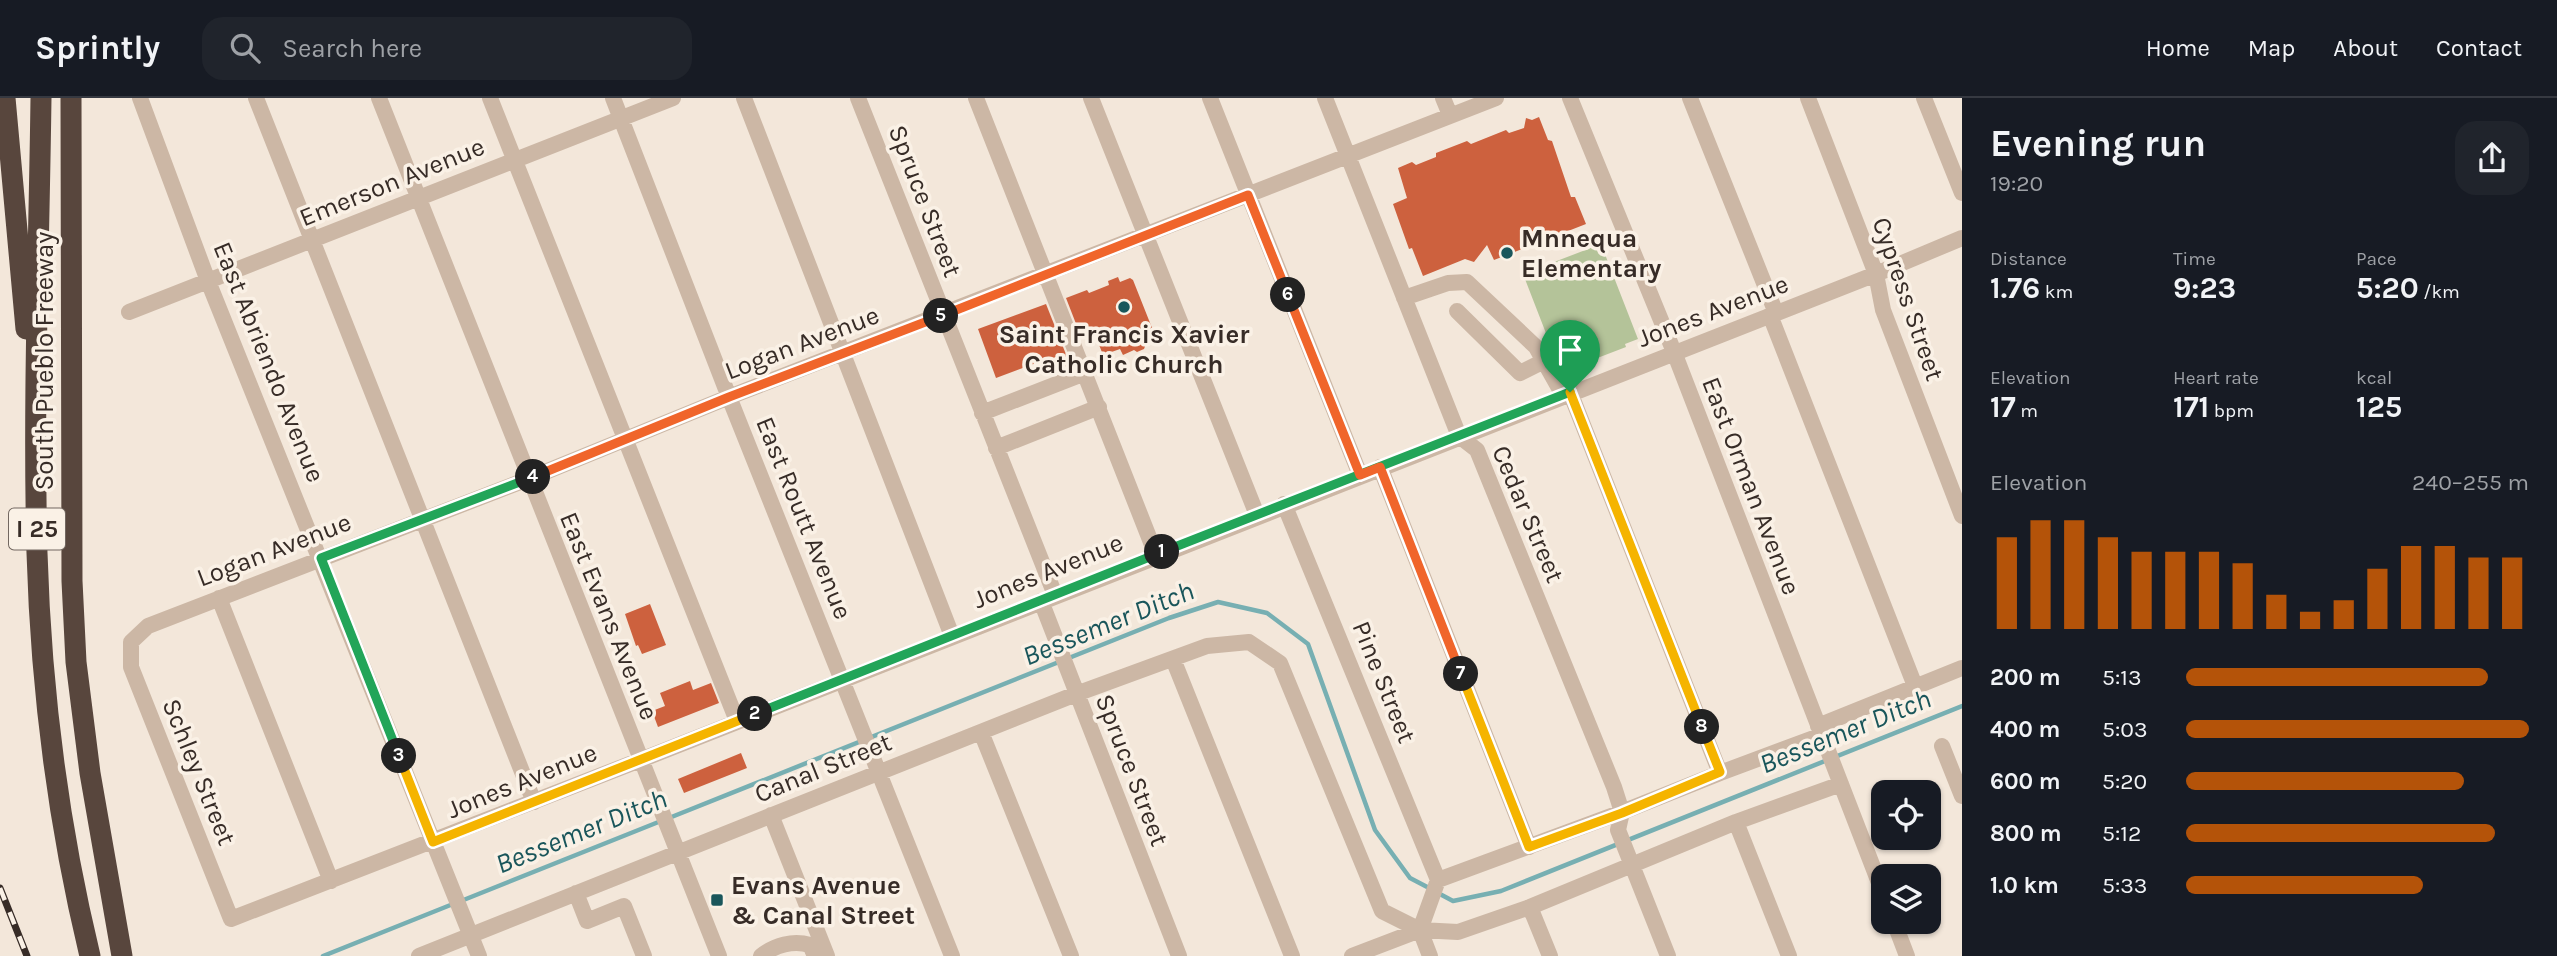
<!DOCTYPE html>
<html lang="en">
<head>
<meta charset="utf-8">
<style>
	body { margin:0; font-family:Karla,sans-serif; background:#20242c; color:#f1f3f6; height:100vh; display:flex; flex-direction:column; font-size:26px; white-space:nowrap }
	* { box-sizing:border-box; margin:0 }
	p { font-size:23px; color:#9ea1a6 }
	.icon { flex:none; width:38px; height:38px; fill:none; stroke:currentColor; stroke-width:2; stroke-linecap:round; stroke-linejoin:round }
	.map { position:relative; flex:1; overflow:hidden }
	.drawer { display:flex; flex-direction:column; background:#171b24; width:595px }
	.drawer>* { flex:none }
	.fabs { position:absolute; left:1871px; top:682px; display:grid; gap:14px }
	.fabs a { display:grid; place-items:center; width:70px; height:70px; border-radius:14px; background:#171b24; box-shadow:0 2px 5px #0004; font-size:35px }
	.pin { position:absolute; display:grid; place-items:center; width:60px; height:60px; color:#fff; margin:-72px -30px; border-radius:50% 50% 50% 0; rotate:-45deg; box-shadow:0 0 7px #0007 }
	.pin .icon { rotate:45deg }
	.km { position:absolute; width:35px; height:35px; margin:-18px; border-radius:50%; background:#222; color:#fff; font-size:19px; line-height:35px; text-align:center }
	.round { display:grid; place-items:center; flex:none; width:74px; height:74px; border-radius:21px; background:#20242c }
	.headline { display:flex; align-items:center; justify-content:space-between; height:119px; padding:0 28px }
	h1 { font-size:38px; font-weight:700; line-height:52px }
	.metrics { display:grid; grid-template-columns:repeat(3,1fr); gap:10px; height:119px; padding:7px 28px }
	.metrics div { display:grid; align-content:center }
	.metrics b { font-size:30px; font-weight:700 }
	.metrics small { font-size:19px; font-weight:400 }
	.metrics p { font-size:19px }
	.chart { height:196px; padding:14px 28px }
	.chart p { display:flex; justify-content:space-between }
	.chart svg { width:100%; height:126px; margin-top:7px; stroke:#b45309; stroke-width:6 }
	ul { padding:0 28px; list-style:none; font-size:23px }
	li { display:grid; grid-template-columns:112px 84px 1fr; align-items:center; height:52px }
	li i { height:18px; border-radius:9px; background:#b45309 }
	header { display:flex; align-items:center; gap:42px; box-sizing:border-box; height:98px; padding:0 35px; background:#171b24; border-bottom:2px solid #363941 }
	header strong { font-size:33px }
	nav { display:flex; gap:38px; margin-inline-start:auto; font-size:24px }
	.search { width:490px; height:63px; background:#20242c; display:flex; align-items:center; gap:18px; box-sizing:border-box; padding:0 24px; border-radius:21px; color:#9ea1a6; font-size:26px }
	main { display:flex; flex:1; min-height:0 }
	.map>svg:first-child { display:block }
	.green { fill:#b4c399 }
	.lines { fill:none; stroke-linecap:round; stroke-linejoin:round }
	.stream { stroke:#77afb2; stroke-width:4.5 }
	.building { fill:#cd613e }
	.minor { stroke:#ccb7a5; stroke-width:16 }
	.highway { stroke:#58463d; stroke-width:21 }
	.rail-casing { stroke:#372c27; stroke-width:7 }
	.rail { stroke:#faf1e6; stroke-width:4.5; stroke-dasharray:13; stroke-linecap:butt }
	.split-1-casing { stroke:#fff; stroke-width:14 }
	.split-2-casing { stroke:#fff; stroke-width:14 }
	.split-3-casing { stroke:#fff; stroke-width:14 }
	.split-4-casing { stroke:#fff; stroke-width:14 }
	.split-5-casing { stroke:#fff; stroke-width:14 }
	.split-6-casing { stroke:#fff; stroke-width:14 }
	.split-7-casing { stroke:#fff; stroke-width:14 }
	.split-8-casing { stroke:#fff; stroke-width:14 }
	.split-9-casing { stroke:#fff; stroke-width:14 }
	.split-1 { stroke:#22a559; stroke-width:9 }
	.split-2 { stroke:#22a559; stroke-width:9 }
	.split-3 { stroke:#f5b400; stroke-width:9 }
	.split-4 { stroke:#22a559; stroke-width:9 }
	.split-5 { stroke:#f0652b; stroke-width:9 }
	.split-6 { stroke:#f0652b; stroke-width:9 }
	.split-7 { stroke:#f0652b; stroke-width:9 }
	.split-8 { stroke:#f5b400; stroke-width:9 }
	.split-9 { stroke:#f5b400; stroke-width:9 }
	.poi-dot { fill:#1a565b; stroke:#faf1e6; stroke-width:2.5 }
	.labels { text-anchor:middle; dominant-baseline:central; stroke-width:7; stroke-linejoin:round; paint-order:stroke }
	.shield { fill:#faf1e6; stroke:#726760; stroke-width:2 }
	.shield-label { font-size:24px; font-weight:bold; fill:#372c27 }
	.street-label { font-size:26px; fill:#372c27; stroke:#faf1e6 }
	.poi-label { font-size:26px; font-weight:bold; fill:#372c27; stroke:#faf1e6; text-anchor:start }
	.water-label { font-size:28px; font-style:italic; fill:#1a565b; stroke:#faf1e6 }
</style>
</head>
<body>
<header>
<strong>Sprintly</strong>
<div class="search"><svg class="icon" aria-label="search" viewBox="0 0 24 24"><circle cx="10" cy="10" r="6"/><path d="M15 15l6 6"/></svg>Search here</div>
<nav><a>Home</a><a>Map</a><a>About</a><a>Contact</a></nav>
</header>
<main>
<div class="map">
<svg width="1962" height="858" viewBox="0 0 1962 858">
	<rect width="100%" height="100%" fill="#f3e7da"/>
	<path class="green" d="M 1601,146 L 1638,241 L 1625,246 L 1626,249 L 1561,274 L 1523,176 Z"/>
	<g class="lines">
		<path class="stream" d="M 669,720 L 1169,520 L 1218,504 L 1267,515 L 1308,546 L 1375,732 L 1410,780 L 1431,791
			M 1438,795 L 1453,803 L 1501,793 L 1962,608
			M 461,803 L 661,723
			M 323,858 L 453,806"/>
	</g>
	<path class="building" d="M 1539,19 L 1548,42 L 1552,43 L 1571,99 L 1575,99 L 1586,126 L 1494,162 L 1487,147 L 1474,164 L 1465,161 L 1423,178 L 1412,150 L 1409,151 L 1393,106 L 1407,100 L 1398,70 L 1412,64 L 1416,67 L 1436,59 L 1436,55 L 1467,43 L 1471,46 L 1506,32 L 1509,35 L 1524,30 L 1526,20 L 1532,22 Z
		M 1118,179 L 1120,184 L 1130,180 L 1133,182 L 1156,240 L 1147,243 L 1144,251 L 1137,254 L 1134,252 L 1123,257 L 1120,251 L 1103,257 L 1093,231 L 1080,236 L 1066,200 L 1087,192 L 1089,195 L 1109,187 L 1108,183 Z
		M 1046,206 L 1071,269 L 1055,275 L 1051,265 L 1038,270 L 1036,265 L 996,280 L 978,231 Z
		M 650,506 L 666,547 L 642,556 L 638,547 L 636,548 L 625,516 Z
		M 690,583 L 693,592 L 711,585 L 719,605 L 658,629 L 652,613 L 665,608 L 660,595 Z
		M 741,655 L 747,670 L 684,695 L 678,681 Z"/>
	<g class="lines">
		<path class="minor" d="M 140,0 L 208,183 L 479,858
			M 256,0 L 534,704
			M 379,0 L 719,858
			M 490,0 L 737,623
			M 613,0 L 729,299 L 952,858
			M 744,0 L 952,538
			M 858,0 L 1055,497
			M 976,0 L 1156,457
			M 1091,0 L 1257,417
			M 1210,0 L 1360,377
			M 1325,0 L 1459,338 L 1477,352 L 1614,689 L 1622,714 L 1618,732 L 1668,858
			M 1443,0 L 1450,17
			M 1496,0 L 729,299 L 528,381 L 148,528 L 131,544 L 131,569 L 231,821 C 781,610 1327,388 1876,176 L 1962,140
			M 1570,0 L 1674,254 L 1883,795
			M 1690,0 L 1776,215
			M 1808,0 L 1876,176 L 1883,212 L 1962,418
			M 1924,0 L 1962,95
			M 1404,200 L 1448,185 L 1467,184 L 1536,249 L 1563,297
			M 1457,213 L 1520,275 L 1544,263
			M 129,214 L 673,0
			M 1770,217 L 1915,588
			M 1570,294 L 1720,675
			M 982,315 L 1085,275
			M 996,350 L 1099,309
			M 1380,369 L 1529,749
			M 1284,406 L 1438,782
			M 219,500 L 331,783
			M 1041,503 L 1179,858
			M 1173,561 L 1292,858
			M 1818,628 L 1962,570
			M 981,634 L 1071,858
			M 1942,648 L 1962,698
			M 771,717 L 827,858
			M 1736,724 L 1789,858
			M 1438,782 L 1622,714 L 1720,675 L 1822,637
			M 576,795 L 587,823 L 624,808 L 644,858
			M 1530,809 L 1550,858
			M 1894,824 L 1907,858
			M 1420,832 L 1438,782
			M 419,858 L 1076,596 L 1207,548 L 1249,544 L 1280,565 L 1382,813 L 1420,832 L 1430,858
			M 761,858 C 775,847 793,842 810,847 L 815,858
			M 1352,858 L 1420,832 L 1458,834 L 1530,809 L 1736,724 L 1841,686"/>
		<path class="highway" d="M 5,0 L 26,231
			M 41,0 C 39,151 33,303 37,455 C 41,591 58,726 90,858
			M 71,0 L 72,483 L 76,564 L 90,675 L 122,858"/>
		<g class="rail-casing">
			<path id="rail" d="M 0,790 L 27,858"/>
		</g>
		<use href="#rail" class="rail"/>
	</g>
	<g class="lines">
		<g class="split-1-casing">
			<path id="split-1" d="M 1162,454 L 1570,294"/>
		</g>
		<g class="split-2-casing">
			<path id="split-2" d="M 755,616 L 1162,454"/>
		</g>
		<g class="split-3-casing">
			<path id="split-3" d="M 399,658 L 433,744 L 755,616"/>
		</g>
		<g class="split-4-casing">
			<path id="split-4" d="M 399,658 L 321,460 L 533,379"/>
		</g>
		<g class="split-5-casing">
			<path id="split-5" d="M 533,379 L 729,299 L 941,218"/>
		</g>
		<g class="split-6-casing">
			<path id="split-6" d="M 941,218 L 1248,97 L 1288,197"/>
		</g>
		<g class="split-7-casing">
			<path id="split-7" d="M 1288,197 L 1360,377 L 1380,369 L 1461,576"/>
		</g>
		<g class="split-8-casing">
			<path id="split-8" d="M 1461,576 L 1529,749 L 1622,715 L 1720,674 L 1702,629"/>
		</g>
		<g class="split-9-casing">
			<path id="split-9" d="M 1570,294 L 1702,629"/>
		</g>
		<use href="#split-1" class="split-1"/>
		<use href="#split-2" class="split-2"/>
		<use href="#split-3" class="split-3"/>
		<use href="#split-4" class="split-4"/>
		<use href="#split-5" class="split-5"/>
		<use href="#split-6" class="split-6"/>
		<use href="#split-7" class="split-7"/>
		<use href="#split-8" class="split-8"/>
		<use href="#split-9" class="split-9"/>
	</g>
	<g class="poi-dot">
		<circle cx="1507" cy="155" r="7"/>
		<circle cx="1124" cy="209" r="7"/>
		<rect x="710" y="795" width="14" height="14" rx="3.5"/>
	</g>
	<g class="labels">
		<rect class="shield" x="9" y="410.5" width="56" height="41" rx="5"/>
		<g class="shield-label">
			<text x="37" y="431">I 25</text>
		</g>
		<g class="street-label">
			<text transform="translate(392 84) rotate(-22)">Emerson Avenue</text>
			<text transform="translate(925 103) rotate(69)">Spruce Street</text>
			<text transform="translate(1908 201) rotate(71)">Cypress Street</text>
			<text transform="translate(1713 213) rotate(-21)">Jones Avenue</text>
			<text transform="translate(802 245) rotate(-21)">Logan Avenue</text>
			<text transform="translate(44 263) rotate(-90)">South Pueblo Freeway</text>
			<text transform="translate(269 264) rotate(68)">East Abriendo Avenue</text>
			<text transform="translate(1751 388) rotate(69)">East Orman Avenue</text>
			<text transform="translate(1528 416) rotate(67)">Cedar Street</text>
			<text transform="translate(804 420) rotate(68)">East Routt Avenue</text>
			<text transform="translate(274 452) rotate(-21)">Logan Avenue</text>
			<text transform="translate(1048 473) rotate(-22)">Jones Avenue</text>
			<text transform="translate(609 518) rotate(68)">East Evans Avenue</text>
			<text transform="translate(1384 584) rotate(68)">Pine Street</text>
			<text transform="translate(823 670) rotate(-22)">Canal Street</text>
			<text transform="translate(1132 672) rotate(69)">Spruce Street</text>
			<text transform="translate(199 674) rotate(68)">Schley Street</text>
			<text transform="translate(522 683) rotate(-22)">Jones Avenue</text>
		</g>
		<g class="poi-label">
			<text x="1521" y="140">Mnnequa<tspan x="1521" dy="30">Elementary</tspan></text>
			<text x="1124" y="236" text-anchor="middle">Saint Francis Xavier<tspan x="1124" dy="30">Catholic Church</tspan></text>
			<text x="731" y="787">Evans Avenue<tspan x="731" dy="30">&amp; Canal Street</tspan></text>
		</g>
		<g class="water-label">
			<text transform="translate(1108 525) rotate(-22)">Bessemer Ditch</text>
			<text transform="translate(1845 633) rotate(-22)">Bessemer Ditch</text>
			<text transform="translate(581 733) rotate(-22)">Bessemer Ditch</text>
		</g>
	</g>
</svg>
<div class="fabs">
<a><svg class="icon" aria-label="locate" viewBox="0 0 24 24"><circle cx="12" cy="12" r="6"/><path d="M12 2v4M12 18v4M2 12h4M18 12h4"/></svg></a>
<a><svg class="icon" aria-label="layers" viewBox="0 0 24 24"><path d="M12 4l9 5-9 5-9-5zM3 14l9 5 9-5"/></svg></a>
</div>
<div class="pin" style="left:1570px;top:294px;background:#1e9e55"><svg class="icon" aria-label="arrive" viewBox="0 0 24 24"><path d="M6 21V4h12l-3 4 3 4H6"/></svg></div>
<b class="km" style="left:1162px;top:454px">1</b>
<b class="km" style="left:755px;top:616px">2</b>
<b class="km" style="left:399px;top:658px">3</b>
<b class="km" style="left:533px;top:379px">4</b>
<b class="km" style="left:941px;top:218px">5</b>
<b class="km" style="left:1288px;top:197px">6</b>
<b class="km" style="left:1461px;top:576px">7</b>
<b class="km" style="left:1702px;top:629px">8</b>
</div>
<section class="drawer">
<div class="headline"><div><h1>Evening run</h1><p>19:20</p></div><a class="round"><svg class="icon" aria-label="share" viewBox="0 0 24 24"><path d="M12 15V3M7 8l5-5 5 5M5 13v7h14v-7"/></svg></a></div>
<div class="metrics">
<div><p>Distance</p><b>1.76<small> km</small></b></div>
<div><p>Time</p><b>9:23</b></div>
<div><p>Pace</p><b>5:20<small> /km</small></b></div>
</div>
<div class="metrics">
<div><p>Elevation</p><b>17<small> m</small></b></div>
<div><p>Heart rate</p><b>171<small> bpm</small></b></div>
<div><p>kcal</p><b>125</b></div>
</div>
<div class="chart"><p><span>Elevation</span>240–255 m</p>
<svg viewBox="0 0 160 44" preserveAspectRatio="none"><path d="M5 44V12M15 44V6M25 44V6M35 44V12M45 44V17M55 44V17M65 44V17M75 44V21M85 44V32M95 44V38M105 44V34M115 44V23M125 44V15M135 44V15M145 44V19M155 44V19"/></svg>
</div>
<ul>
<li><b>200 m</b>5:13<i style="width:88%"></i></li>
<li><b>400 m</b>5:03<i style="width:100%"></i></li>
<li><b>600 m</b>5:20<i style="width:81%"></i></li>
<li><b>800 m</b>5:12<i style="width:90%"></i></li>
<li><b>1.0 km</b>5:33<i style="width:69%"></i></li>
</ul>
</section>
</main>
</body>
</html>
